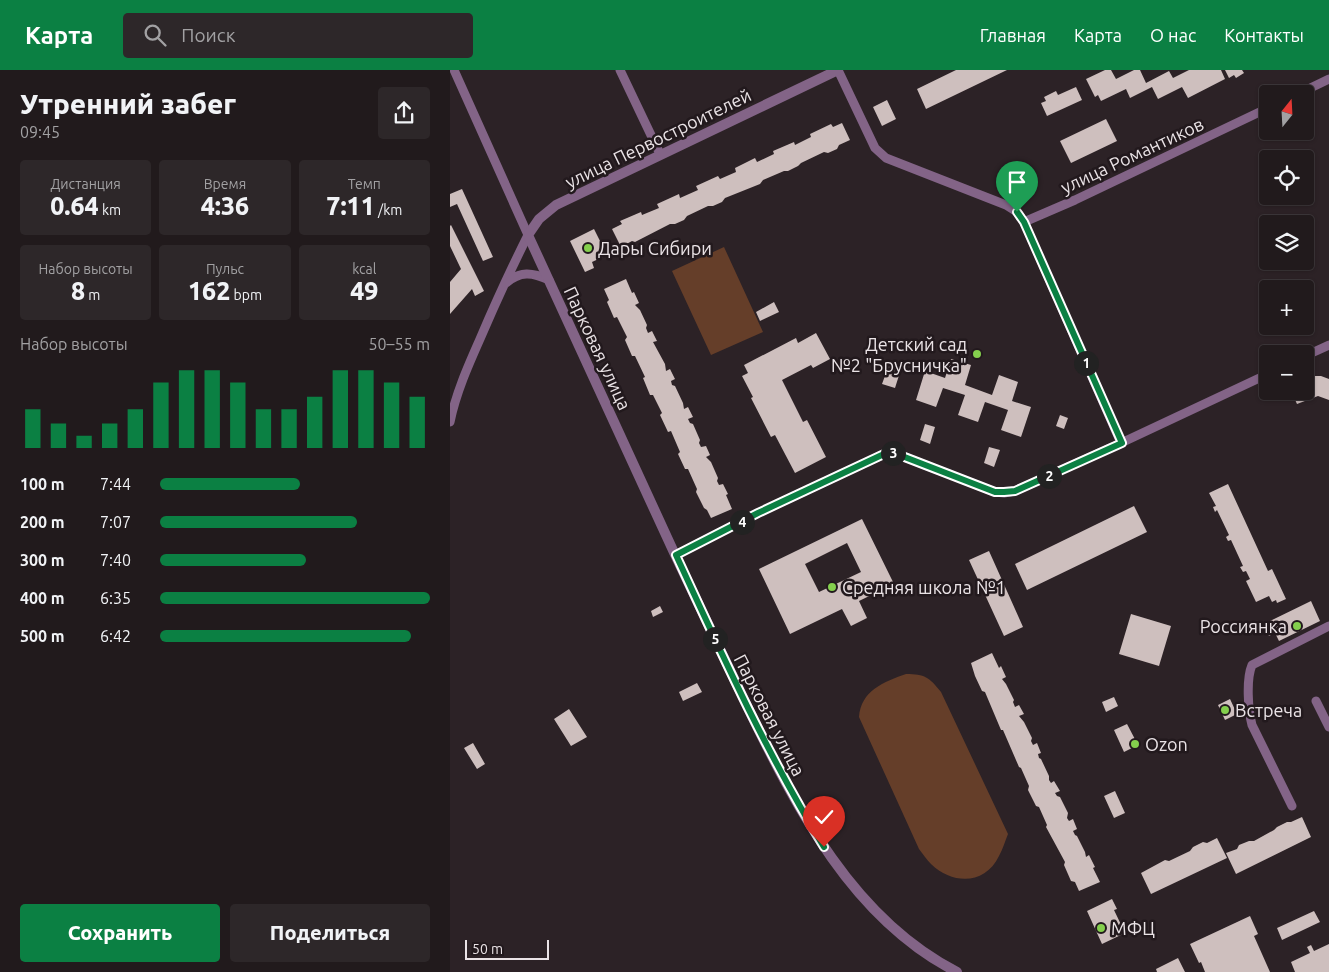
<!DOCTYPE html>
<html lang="ru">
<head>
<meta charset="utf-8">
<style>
	body { margin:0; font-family:Ubuntu,sans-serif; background:#2d2729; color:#f1f3f6; height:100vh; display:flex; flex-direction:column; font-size:19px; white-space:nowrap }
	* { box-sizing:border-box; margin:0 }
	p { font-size:16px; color:#a2a1a3 }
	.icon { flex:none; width:28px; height:28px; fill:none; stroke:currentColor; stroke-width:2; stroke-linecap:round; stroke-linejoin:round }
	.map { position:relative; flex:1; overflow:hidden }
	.details { display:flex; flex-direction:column; background:#211a1c; width:450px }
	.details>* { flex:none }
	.needle { width:32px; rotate:18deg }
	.tools { position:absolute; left:809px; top:15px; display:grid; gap:10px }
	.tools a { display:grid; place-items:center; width:55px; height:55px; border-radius:5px; background:#211a1c; box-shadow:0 1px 4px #0004,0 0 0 1px #3e383b; font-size:25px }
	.scale { position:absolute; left:15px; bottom:12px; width:84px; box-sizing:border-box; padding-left:5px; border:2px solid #eae3e6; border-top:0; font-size:14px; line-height:18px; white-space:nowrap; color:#eae3e6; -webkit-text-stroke:4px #22191d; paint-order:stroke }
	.pin { position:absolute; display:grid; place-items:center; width:42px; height:42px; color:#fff; margin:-51px -21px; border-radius:50% 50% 50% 0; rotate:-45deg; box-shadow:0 0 5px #0007 }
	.pin .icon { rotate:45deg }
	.km { position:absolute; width:25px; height:25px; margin:-12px; border-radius:50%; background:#222; color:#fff; font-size:14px; line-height:25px; text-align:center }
	.round { display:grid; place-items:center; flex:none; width:52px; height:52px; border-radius:5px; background:#2d2729 }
	.headline { display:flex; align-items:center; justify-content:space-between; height:85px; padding:0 20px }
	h1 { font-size:28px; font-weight:800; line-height:38px }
	.figures { display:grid; grid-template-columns:repeat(3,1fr); gap:8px; height:85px; padding:5px 20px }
	.figures div { display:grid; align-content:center; border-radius:5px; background:#2d2729; text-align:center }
	.figures b { font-size:25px; font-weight:800 }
	.figures small { font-size:14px; font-weight:400 }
	.figures p { font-size:14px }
	.chart { height:140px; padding:10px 20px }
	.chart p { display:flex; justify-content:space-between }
	.chart svg { width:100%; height:90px; margin-top:5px; stroke:#0b8043; stroke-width:6 }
	.cta { display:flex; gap:10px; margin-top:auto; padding:10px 20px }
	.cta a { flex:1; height:58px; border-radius:5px; background:#0b8043; color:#fff; font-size:20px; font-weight:800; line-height:58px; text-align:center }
	.cta a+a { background:#2d2729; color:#f1f3f6 }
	ul { padding:0 20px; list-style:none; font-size:16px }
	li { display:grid; grid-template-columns:80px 60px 1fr; align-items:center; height:38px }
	li i { height:12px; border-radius:6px; background:#0b8043 }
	header { display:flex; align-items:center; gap:30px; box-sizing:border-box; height:70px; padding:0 25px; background:#0b8043; color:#fff }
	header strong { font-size:24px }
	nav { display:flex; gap:28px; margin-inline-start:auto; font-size:18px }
	.search { width:350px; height:45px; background:#2d2729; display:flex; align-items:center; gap:12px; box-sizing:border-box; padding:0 18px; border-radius:5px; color:#a2a1a3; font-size:19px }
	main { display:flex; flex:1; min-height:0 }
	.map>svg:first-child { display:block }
	.green { fill:#653e29 }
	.building { fill:#cebfbe; fill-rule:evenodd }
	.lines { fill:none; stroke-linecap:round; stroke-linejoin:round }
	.minor { stroke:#836487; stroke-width:9 }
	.tertiary { stroke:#836487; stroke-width:10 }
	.route-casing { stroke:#fff; stroke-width:10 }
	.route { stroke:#0b8043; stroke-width:6 }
	.poi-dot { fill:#84cf4d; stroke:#22191d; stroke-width:2 }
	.labels { text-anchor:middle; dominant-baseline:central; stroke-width:5; stroke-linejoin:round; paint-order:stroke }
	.street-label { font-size:18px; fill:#eae3e6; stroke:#22191d }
	.poi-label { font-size:18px; fill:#eae3e6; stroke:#22191d; text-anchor:start }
</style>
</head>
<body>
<header>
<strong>Карта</strong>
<div class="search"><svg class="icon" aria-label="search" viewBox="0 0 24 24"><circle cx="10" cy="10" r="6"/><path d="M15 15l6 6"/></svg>Поиск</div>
<nav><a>Главная</a><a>Карта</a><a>О нас</a><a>Контакты</a></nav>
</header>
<main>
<section class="details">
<div class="headline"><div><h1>Утренний забег</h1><p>09:45</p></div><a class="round"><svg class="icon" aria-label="share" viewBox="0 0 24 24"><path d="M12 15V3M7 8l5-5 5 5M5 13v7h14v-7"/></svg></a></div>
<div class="figures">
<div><p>Дистанция</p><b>0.64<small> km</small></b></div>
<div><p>Время</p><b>4:36</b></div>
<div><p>Темп</p><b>7:11<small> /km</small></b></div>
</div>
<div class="figures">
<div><p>Набор высоты</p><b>8<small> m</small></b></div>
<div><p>Пульс</p><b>162<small> bpm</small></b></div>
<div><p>kcal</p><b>49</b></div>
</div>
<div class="chart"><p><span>Набор высоты</span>50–55 m</p>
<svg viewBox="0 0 160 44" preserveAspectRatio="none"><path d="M5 44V25M15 44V32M25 44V38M35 44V32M45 44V25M55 44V12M65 44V6M75 44V6M85 44V12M95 44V25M105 44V25M115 44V19M125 44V6M135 44V6M145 44V12M155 44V19"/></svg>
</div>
<ul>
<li><b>100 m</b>7:44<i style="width:52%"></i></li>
<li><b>200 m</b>7:07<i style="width:73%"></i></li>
<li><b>300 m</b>7:40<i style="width:54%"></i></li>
<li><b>400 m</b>6:35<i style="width:100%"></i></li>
<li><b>500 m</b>6:42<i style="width:93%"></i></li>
</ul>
<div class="cta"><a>Сохранить</a><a>Поделиться</a></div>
</section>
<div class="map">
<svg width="879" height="902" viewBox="0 0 879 902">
	<rect width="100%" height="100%" fill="#2c2226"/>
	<path class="green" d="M 274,177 L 313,262 L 261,285 L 222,201 Z
		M 456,604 C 475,604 479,607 491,622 L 558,764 C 555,771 553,779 549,786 C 535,815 503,815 481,794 C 477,790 473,784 469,779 L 409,647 C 411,621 433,612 456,604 Z"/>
	<path class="building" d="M 506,0 L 557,0 L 476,39 L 467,19 Z
		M 655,0 L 661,0 L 666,9 L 684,0 L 690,0 L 696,13 L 719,1 L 723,8 L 739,0 L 771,0 L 775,9 L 738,28 L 732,17 L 708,29 L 702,17 L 680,28 L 676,19 L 651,31 L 648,25 L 645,27 L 636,9 Z
		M 775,0 L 792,0 L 794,3 L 786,8 L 784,5 L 779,8 Z
		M 626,17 L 632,30 L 597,46 L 591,33 L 596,31 L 594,27 L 606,21 L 608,25 Z
		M 437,30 L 446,49 L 432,56 L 423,37 Z
		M 656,49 L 667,71 L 621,93 L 610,71 Z
		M 392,53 L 400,70 L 389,75 L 387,79 L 378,83 L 374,82 L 351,93 L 348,96 L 338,101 L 334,101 L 313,110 L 310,114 L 275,128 L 272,132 L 263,136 L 258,136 L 237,146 L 234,150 L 225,154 L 220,154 L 185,172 L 182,171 L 171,177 L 162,159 L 172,154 L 170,151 L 191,142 L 192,145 L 209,138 L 207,134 L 229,124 L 230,128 L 248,120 L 246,116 L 268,106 L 270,109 L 286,102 L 285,98 L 305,88 L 307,92 L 324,84 L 323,81 L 344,72 L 345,75 L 361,67 L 360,64 L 381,54 L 383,57 Z
		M 12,119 L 43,187 L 33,191 L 7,134 L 0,137 L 0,124 Z
		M 1,155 L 34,221 L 25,226 L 22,219 L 0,244 L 0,212 L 11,199 L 0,176 L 0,156 Z
		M 144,159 L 157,185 L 142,192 L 144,198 L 135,202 L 120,171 Z
		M 176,209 L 182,223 L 184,222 L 189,233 L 185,235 L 190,240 L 197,255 L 196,258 L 198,263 L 202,261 L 207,271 L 203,272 L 215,294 L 216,301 L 220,299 L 225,309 L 221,311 L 222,315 L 225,316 L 233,333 L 234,339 L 238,337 L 243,347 L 238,349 L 240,353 L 243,354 L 250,370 L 249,373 L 251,377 L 256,376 L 260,385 L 256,387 L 261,392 L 268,408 L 267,411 L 269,415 L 273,414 L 278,424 L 276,425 L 282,439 L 261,448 L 257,440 L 254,438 L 246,422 L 247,419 L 238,399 L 235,399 L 228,384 L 230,382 L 221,361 L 218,362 L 210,345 L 212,343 L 203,325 L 200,325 L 193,308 L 195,307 L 185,286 L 182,286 L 175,270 L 177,267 L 167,247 L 164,248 L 157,232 L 159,230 L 154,219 Z
		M 324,232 L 329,242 L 310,251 L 306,242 Z
		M 366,263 L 380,289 L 363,298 L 361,295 L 332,310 L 353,352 L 357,350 L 376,387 L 345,403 L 325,365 L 321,367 L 301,328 L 303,327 L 292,306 L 298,303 L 294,295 L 346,268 L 348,273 Z
		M 501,289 L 521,295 L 515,315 L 542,325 L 549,305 L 568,312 L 562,331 L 581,337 L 571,367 L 551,360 L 558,340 L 535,332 L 528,352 L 508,345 L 515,325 L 493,318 L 486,337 L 466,330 L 475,301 L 495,308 Z
		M 439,295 L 451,299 L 445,318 L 432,314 Z
		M 862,306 L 871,306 L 879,309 L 879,330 L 868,326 L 847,334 L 841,321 L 855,321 L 855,309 Z
		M 610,345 L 618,348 L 614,359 L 606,356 Z
		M 475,354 L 485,357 L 480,374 L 470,370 Z
		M 539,377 L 550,380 L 544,397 L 534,393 Z
		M 778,414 L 818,501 L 822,499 L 836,529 L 827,533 L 826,530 L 822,532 L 819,526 L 806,532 L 796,511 L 800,509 L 796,501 L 793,502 L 790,497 L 793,496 L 781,470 L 778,471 L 776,467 L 779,465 L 767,440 L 765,442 L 763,437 L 766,436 L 759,423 Z
		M 684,436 L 697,462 L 577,520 L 565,494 Z
		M 412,449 L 444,514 L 409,531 L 417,548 L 401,556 L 392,539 L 340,564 L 309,499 ZM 397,473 L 411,502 L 369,522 L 355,494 Z
		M 539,481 L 573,557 L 554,566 L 519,490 Z
		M 861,531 L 870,551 L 829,571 L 825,563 L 819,566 L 816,559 L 820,557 L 818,552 Z
		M 210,536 L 213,542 L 203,547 L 201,541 Z
		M 681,544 L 721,556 L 709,596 L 669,584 Z
		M 542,583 L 549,598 L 551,596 L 556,607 L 552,609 L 556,614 L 564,630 L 563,632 L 565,637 L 569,635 L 574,644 L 569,646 L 574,652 L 582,668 L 581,671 L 583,675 L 587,673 L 591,683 L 588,684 L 589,688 L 591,689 L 599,706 L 599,710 L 601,713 L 604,711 L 610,721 L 605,723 L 607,726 L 610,727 L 618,743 L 617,748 L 619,751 L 623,749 L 627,759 L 623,761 L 625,765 L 627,766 L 635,782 L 636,787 L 639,785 L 645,797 L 643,798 L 650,812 L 629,821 L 625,812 L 621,811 L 614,795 L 615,792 L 596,757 L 597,755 L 589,737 L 586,736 L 578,720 L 579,716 L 571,698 L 569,697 L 553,660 L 551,660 L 535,622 L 532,621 L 525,606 L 521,593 Z
		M 247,613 L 252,622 L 233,631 L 229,622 Z
		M 664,627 L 668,636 L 656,642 L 652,632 Z
		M 780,629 L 787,644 L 775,650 L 768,635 Z
		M 119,639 L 137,667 L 121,676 L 104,649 Z
		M 677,654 L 688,675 L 674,682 L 664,660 Z
		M 23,673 L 35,694 L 27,699 L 14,678 Z
		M 665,721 L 675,743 L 664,748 L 654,726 Z
		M 852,747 L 861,767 L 786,804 L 776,783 L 787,779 L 789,775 L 799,771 L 804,771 L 824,760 L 827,757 L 837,752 L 841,752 Z
		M 767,768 L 777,788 L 701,824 L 691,803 L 715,790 L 719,791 L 740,781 L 743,777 L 753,772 L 757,773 Z
		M 662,829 L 667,839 L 664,840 L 675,863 L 652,874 L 637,841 Z
		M 864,841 L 870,852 L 832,870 L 827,858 Z
		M 800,846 L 808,864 L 804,866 L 820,902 L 755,902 L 751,892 L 749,893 L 740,874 Z
		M 879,874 L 879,902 L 845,902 L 841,892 L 860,883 L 857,877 L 861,875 L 864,881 Z
		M 728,888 L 735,902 L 707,902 L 706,899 Z"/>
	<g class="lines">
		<path class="minor" d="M 170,0 L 210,84
			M 388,0 L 425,78 L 436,88 L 556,135 L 567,142 L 574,152 L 625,130 L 818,38
			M 848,24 L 879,9
			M 574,152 L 671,373
			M 56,213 C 70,201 82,202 99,210
			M 855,286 L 879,275
			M 0,352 C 6,323 18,296 30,269 C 45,234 61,199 78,165 L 4,0
			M 226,485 L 308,443 L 434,384 L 443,383 L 452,386 L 545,422 L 554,423 L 565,421 L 671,373 L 818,304
			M 866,631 L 879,657
			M 842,736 L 802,655 C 798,640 796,609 802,595 L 879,556"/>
		<path class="tertiary" d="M 388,0 L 106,135 L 89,149 L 78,165 C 127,273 177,381 227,489 C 250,538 274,588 298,638 C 347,739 403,849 507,902"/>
	</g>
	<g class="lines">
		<g class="route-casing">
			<path id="route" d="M 374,777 C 317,684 272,585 226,485 L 308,443 L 434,384 L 443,383 L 452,386 L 545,422 L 554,422 L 565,421 L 672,373 L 574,152 L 567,142"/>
		</g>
		<use href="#route" class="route"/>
	</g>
	<g class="poi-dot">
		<circle cx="138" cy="178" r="5"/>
		<circle cx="527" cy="284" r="5"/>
		<circle cx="382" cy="517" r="5"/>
		<circle cx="847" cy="556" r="5"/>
		<circle cx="775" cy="640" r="5"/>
		<circle cx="685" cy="674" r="5"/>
		<circle cx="651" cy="858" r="5"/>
	</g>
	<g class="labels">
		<g class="street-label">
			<text transform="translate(208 68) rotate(-26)">улица Первостроителей</text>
			<text transform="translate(682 85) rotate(-25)">улица Романтиков</text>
			<text transform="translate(148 278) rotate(65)">Парковая улица</text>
			<text transform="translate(320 645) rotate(63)">Парковая улица</text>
		</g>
		<g class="poi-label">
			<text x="148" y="178">Дары Сибири</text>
			<text x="517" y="274" text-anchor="end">Детский сад<tspan x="517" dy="21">№2 "Брусничка"</tspan></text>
			<text x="392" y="517">Средняя школа №1</text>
			<text x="837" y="556" text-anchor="end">Россиянка</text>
			<text x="785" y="640">Встреча</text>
			<text x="695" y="674">Ozon</text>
			<text x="661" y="858">МФЦ</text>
		</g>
	</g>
</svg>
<div class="tools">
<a><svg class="needle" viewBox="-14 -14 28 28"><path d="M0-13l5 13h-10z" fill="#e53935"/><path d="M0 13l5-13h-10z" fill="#a2a1a3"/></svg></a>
<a><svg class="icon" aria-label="locate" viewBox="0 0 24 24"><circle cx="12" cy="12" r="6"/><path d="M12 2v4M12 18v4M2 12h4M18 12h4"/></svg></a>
<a><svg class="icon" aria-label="layers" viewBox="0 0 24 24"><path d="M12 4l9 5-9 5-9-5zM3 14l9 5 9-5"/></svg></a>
<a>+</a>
<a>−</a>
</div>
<div class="scale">50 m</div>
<div class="pin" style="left:567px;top:142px;background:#1e9e55"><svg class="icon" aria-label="arrive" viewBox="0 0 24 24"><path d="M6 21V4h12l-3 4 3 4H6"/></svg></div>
<div class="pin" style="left:374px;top:777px;background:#d93025"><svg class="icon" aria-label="check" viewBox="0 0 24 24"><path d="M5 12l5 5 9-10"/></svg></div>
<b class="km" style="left:636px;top:293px">1</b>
<b class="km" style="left:599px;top:406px">2</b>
<b class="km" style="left:443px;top:383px">3</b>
<b class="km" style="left:292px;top:452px">4</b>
<b class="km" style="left:265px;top:569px">5</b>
</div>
</main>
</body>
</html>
